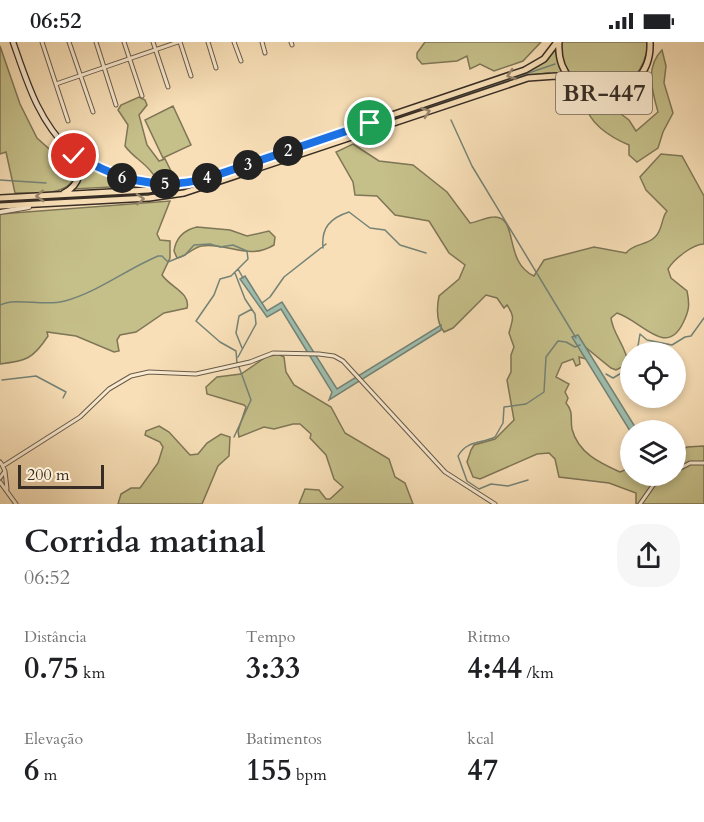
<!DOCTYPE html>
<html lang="pt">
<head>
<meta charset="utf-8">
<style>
	body { margin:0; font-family:Cardo,serif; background:#f6f6f6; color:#202124; height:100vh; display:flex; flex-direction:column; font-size:22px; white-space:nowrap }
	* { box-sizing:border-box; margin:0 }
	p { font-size:20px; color:#757577 }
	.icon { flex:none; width:33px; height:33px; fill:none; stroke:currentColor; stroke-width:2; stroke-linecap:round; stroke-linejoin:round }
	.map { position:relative; height:462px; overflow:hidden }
	.drawer { display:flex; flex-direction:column; background:#fff; flex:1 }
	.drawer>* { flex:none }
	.buttons { position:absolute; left:620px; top:300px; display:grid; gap:12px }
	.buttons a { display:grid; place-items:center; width:66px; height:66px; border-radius:50%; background:#fff; box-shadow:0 3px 9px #0003; font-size:30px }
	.scale { position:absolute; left:18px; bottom:15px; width:86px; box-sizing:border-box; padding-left:6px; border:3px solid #372d25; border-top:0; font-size:16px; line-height:21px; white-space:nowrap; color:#372d25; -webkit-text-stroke:4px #faead0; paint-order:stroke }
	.pin { position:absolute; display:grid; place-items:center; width:51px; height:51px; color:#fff; margin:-26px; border:3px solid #fff; border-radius:50%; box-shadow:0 2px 6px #0007 }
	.km { position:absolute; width:30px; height:30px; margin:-15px; border-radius:50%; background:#222; color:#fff; font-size:16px; line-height:30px; text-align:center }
	.round { display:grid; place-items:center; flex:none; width:63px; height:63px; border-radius:24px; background:#f6f6f6 }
	.overview { display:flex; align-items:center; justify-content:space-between; height:102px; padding:0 24px }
	h1 { font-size:33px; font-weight:700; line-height:45px }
	.figures { display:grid; grid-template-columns:repeat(3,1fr); gap:9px; height:102px; padding:6px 24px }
	.figures div { display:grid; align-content:center }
	.figures b { font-size:30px; font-weight:700 }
	.figures small { font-size:16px; font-weight:400 }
	.figures p { font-size:16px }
	.status { display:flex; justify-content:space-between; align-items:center; height:42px; padding:0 30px; background:#fff; direction:ltr }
	.status svg { height:16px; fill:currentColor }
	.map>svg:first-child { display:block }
	.green { fill:#c5bf89; stroke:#7e7657; stroke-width:1.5 }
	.water { fill:#9dbdad; stroke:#748377; stroke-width:1.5 }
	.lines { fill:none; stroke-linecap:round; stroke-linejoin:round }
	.stream { stroke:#748377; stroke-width:1.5 }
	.minor-casing { stroke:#675a4a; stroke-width:5 }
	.tertiary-casing { stroke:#675a4a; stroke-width:6 }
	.secondary-casing { stroke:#372d25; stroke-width:7 }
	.primary-casing { stroke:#372d25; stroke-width:8 }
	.minor { stroke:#faead0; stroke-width:3 }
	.tertiary { stroke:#faead0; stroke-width:4 }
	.secondary { stroke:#faead0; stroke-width:4.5 }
	.primary { stroke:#f8dfb7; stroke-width:5 }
	.oneway { stroke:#98866e }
	.route-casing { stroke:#fff; stroke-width:12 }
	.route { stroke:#1a73e8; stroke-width:8 }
	.labels { text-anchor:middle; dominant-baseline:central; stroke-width:5; stroke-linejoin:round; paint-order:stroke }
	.shield { fill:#faead0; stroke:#726658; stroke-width:1.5 }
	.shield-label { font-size:24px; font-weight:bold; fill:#372d25 }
</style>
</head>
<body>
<div class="status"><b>06:52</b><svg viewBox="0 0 49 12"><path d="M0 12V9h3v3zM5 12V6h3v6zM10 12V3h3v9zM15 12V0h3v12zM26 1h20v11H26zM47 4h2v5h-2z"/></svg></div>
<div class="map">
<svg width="704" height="462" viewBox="0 0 704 462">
	<rect width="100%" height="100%" fill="#f8dfb7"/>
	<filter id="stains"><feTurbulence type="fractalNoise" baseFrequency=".00333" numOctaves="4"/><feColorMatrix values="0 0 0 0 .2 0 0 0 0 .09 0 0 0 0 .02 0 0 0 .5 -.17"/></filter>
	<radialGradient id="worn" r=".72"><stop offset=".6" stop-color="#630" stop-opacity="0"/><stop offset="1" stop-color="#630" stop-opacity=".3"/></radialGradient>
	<path class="green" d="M 425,0 L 541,0 L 523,19 L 494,29 L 480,22 L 470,27 L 467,14 L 457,19 L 422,22 L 417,16 L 417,11 Z
		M 561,0 L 649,0 C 647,12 643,25 635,34 C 615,57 577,49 565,23 C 561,16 562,7 561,0 Z
		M 0,4 L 20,62 L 37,96 L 76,131 C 70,156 35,150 15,151 L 6,110 L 0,112 Z
		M 555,8 L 563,34 L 548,31 L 531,33 L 373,87 L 371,82 L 531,28 Z
		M 662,8 L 666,24 L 664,41 L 673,71 L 663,90 L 658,106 L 637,120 L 629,113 L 629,103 C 612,96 583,79 587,58 L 597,62 L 606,61 L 629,78 L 636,89 L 658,70 C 652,49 645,25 662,8 Z
		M 139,55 L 145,58 L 147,63 L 139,73 L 147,103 L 159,119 L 165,117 L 174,135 L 156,137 C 149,122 134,117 125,104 L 128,83 L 118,68 L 121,63 Z
		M 173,64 L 191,103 L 163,116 L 145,78 Z
		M 369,83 L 371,87 L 202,145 L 158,154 L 0,163 L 0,158 L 148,150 L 183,145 Z
		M 353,102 L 379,119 L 413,123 L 447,150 L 470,181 C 478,180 486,175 494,175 C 519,174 503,220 534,234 L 544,218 L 594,205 L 626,211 C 634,201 646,204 655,195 C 663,188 661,176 667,169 L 646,148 L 640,135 L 661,112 L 682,114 L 704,154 L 704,202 C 693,202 674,217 668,227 L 671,236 L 687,249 C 690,263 689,269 683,281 C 666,316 642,279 617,271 L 611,276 C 613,293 627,305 628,322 L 616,328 L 611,326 L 584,304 L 578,294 L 573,296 L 586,317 L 579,315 L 580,322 L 576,324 L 573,317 L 562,321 L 556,335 L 569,342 L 565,350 L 568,356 L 566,361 C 574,370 570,377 572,387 C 578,411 600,421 620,430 L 630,426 L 630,434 L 675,434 L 675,411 L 687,405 L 704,404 L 704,462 L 636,462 L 636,451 L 609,441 L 559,435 L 555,417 L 549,411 L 537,412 L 480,437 L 473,435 L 467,420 L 471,408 L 474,403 L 495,397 L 514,378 L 507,338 L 511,330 L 511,313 L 514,305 L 509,291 C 512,278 516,276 507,263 L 504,266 L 497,256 L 486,253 L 453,286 L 444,290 C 437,281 436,269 439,254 L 459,237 L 465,223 L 449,211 L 429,179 L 395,173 L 377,154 L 355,153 L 353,140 L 336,110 Z
		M 78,115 L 114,135 L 151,143 L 73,147 L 79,140 Z
		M 170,159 L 157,192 L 160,198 L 170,199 L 170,216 L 162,233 C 170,245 191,251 187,266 L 164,271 L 136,290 L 120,293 L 117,298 L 119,309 L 114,310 L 76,294 L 47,290 L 48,294 C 33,317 26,319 0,322 L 0,172 Z
		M 197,185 L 230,188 L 247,194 L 269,189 L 275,195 L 274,203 C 248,219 227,200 202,204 C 193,205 186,215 177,216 L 174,209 C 176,195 184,188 197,185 Z
		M 278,312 L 284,315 L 286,330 L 294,343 L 331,365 L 345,391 L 389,417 L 395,435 L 405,441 L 413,462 L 299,462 L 305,447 L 319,448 L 326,457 L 330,457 L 343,445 L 334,437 L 326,413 L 310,396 L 311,392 L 300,382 L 293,382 L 274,387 L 264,385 L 239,395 L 238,389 L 246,365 L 244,363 L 207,352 L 206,345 L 217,335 L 241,332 L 266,315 Z
		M 159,384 L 169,390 L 190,413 L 198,412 L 207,401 L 221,392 L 230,395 L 229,414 L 218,424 L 202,462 L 118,462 L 121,452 L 131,446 L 140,446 L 158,421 L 163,405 L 160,400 L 145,393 L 146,389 Z"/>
	<path class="water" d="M 245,234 L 267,269 L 282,260 L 337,347 L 441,283 L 441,288 L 329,358 L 332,350 L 281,267 L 267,275 L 240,237 Z
		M 578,293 L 637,388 L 630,389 L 572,295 Z"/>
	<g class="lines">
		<path class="stream" d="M 451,78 L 472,124 L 576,296
			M 373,84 L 555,22
			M 230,133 L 368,86
			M 0,138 L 46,141
			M 0,160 C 70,156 144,160 211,139
			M 323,206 C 321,186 330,176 349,170 L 370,186 L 385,188 L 400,203 L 426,211
			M 238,227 L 243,236
			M 235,231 L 245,257 L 255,272 L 256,282 L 238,315
			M 262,261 L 270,255 L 284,235 L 326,202
			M 0,263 C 18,255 43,265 65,259 C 98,250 127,227 158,214 L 162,214 L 168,220 L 185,213 L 194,203 L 210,202 L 220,205 L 233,203 L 247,209 L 248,217 L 231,234 L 220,237 L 214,253 L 196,279 L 220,300 L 236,309 L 237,321
			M 242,306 L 236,291 L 239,274 L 252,267
			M 637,310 L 640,292 L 647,298 L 672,303 L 685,295 L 691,294 L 704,276
			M 606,332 L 613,336 L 630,326
			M 2,338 L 36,334 L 66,350 L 63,356
			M 234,395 L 251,358 L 239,325
			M 528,438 L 508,444 L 491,442 L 479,447 L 467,439 L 458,414 C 467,398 481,402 495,395 L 503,381 L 504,365 L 526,362 L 544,350 L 546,315 L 558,299 L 566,300 L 575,305 L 580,303"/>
		<g class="minor-casing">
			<path id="minor" d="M 42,0 L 68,79
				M 69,0 L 93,70
				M 96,0 L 116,63
				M 124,0 L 142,54
				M 153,0 L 168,45
				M 180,0 L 191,34
				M 208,0 L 216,26
				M 234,0 L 241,19
				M 262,0 L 265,11
				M 291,0 L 292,3
				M 56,42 L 178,0
				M 0,420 L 3,424 L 80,375 L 109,347 L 131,334 L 149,330 L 196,332 L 250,320 L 273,311 L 319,312 L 334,314 L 343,319 L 445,430 L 495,462
				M 5,429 L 7,447
				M 675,429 L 690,421 L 704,421
				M 0,436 L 5,429 L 2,423
				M 0,440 L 16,462
				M 640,462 L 654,442 L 667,434"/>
		</g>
		<g class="tertiary-casing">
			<path id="tertiary" d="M 0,170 L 29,165"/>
		</g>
		<g class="secondary-casing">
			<path id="secondary" d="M 13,0 C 27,40 38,78 70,109"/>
		</g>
		<g class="primary-casing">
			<path id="primary" d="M 559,0 C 554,67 653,67 650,0
				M 70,109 C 103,130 135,144 175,142
				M 64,151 C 80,143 84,127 73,112
				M 0,156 L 148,148 L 191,141 L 525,28 L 544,17 L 557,0
				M 0,164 L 149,156 L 184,151 L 528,36 L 556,34 L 578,42"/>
		</g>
		<use href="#minor" class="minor"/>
		<use href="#tertiary" class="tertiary"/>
		<use href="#secondary" class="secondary"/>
		<use href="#primary" class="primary"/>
	</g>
	<defs><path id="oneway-chevron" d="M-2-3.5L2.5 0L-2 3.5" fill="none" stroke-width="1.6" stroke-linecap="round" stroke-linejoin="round" transform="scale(1.5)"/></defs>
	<g class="oneway">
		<use href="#oneway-chevron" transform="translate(511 33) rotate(161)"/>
		<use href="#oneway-chevron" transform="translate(426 70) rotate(-19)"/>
		<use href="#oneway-chevron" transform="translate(40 154) rotate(177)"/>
		<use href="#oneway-chevron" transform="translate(140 157) rotate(-3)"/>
	</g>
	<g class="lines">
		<g class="route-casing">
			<path id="route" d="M 74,114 L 70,109 C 113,137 157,150 208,136 L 370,81"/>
		</g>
		<use href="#route" class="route"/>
	</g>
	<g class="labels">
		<rect class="shield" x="556" y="30" width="96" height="42" rx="4.5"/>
		<g class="shield-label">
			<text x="604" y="51">BR-447</text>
		</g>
	</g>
	<rect width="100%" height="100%" filter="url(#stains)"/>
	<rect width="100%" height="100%" fill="url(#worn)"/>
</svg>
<div class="buttons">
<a><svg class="icon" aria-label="locate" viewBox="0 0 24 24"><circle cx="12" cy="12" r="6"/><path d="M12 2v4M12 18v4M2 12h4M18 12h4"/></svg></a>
<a><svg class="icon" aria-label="layers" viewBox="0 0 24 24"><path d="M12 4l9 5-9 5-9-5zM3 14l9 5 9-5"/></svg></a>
</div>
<div class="scale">200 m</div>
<div class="pin" style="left:370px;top:81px;background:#1e9e55"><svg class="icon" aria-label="arrive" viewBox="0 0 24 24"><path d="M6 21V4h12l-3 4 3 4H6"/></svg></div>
<div class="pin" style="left:74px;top:114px;background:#d93025"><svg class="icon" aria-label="check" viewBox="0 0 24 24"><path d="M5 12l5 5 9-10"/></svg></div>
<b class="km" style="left:288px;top:109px">2</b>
<b class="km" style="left:248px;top:123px">3</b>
<b class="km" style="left:207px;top:136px">4</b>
<b class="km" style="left:165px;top:142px">5</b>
<b class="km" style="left:122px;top:136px">6</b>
</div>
<section class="drawer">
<div class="overview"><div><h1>Corrida matinal</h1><p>06:52</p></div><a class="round"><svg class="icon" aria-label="share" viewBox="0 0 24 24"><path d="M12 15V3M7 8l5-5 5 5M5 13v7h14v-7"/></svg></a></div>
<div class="figures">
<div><p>Distância</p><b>0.75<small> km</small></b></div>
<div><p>Tempo</p><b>3:33</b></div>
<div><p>Ritmo</p><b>4:44<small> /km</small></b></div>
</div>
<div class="figures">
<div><p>Elevação</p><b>6<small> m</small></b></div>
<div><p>Batimentos</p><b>155<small> bpm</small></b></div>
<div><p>kcal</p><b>47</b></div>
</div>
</section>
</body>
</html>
